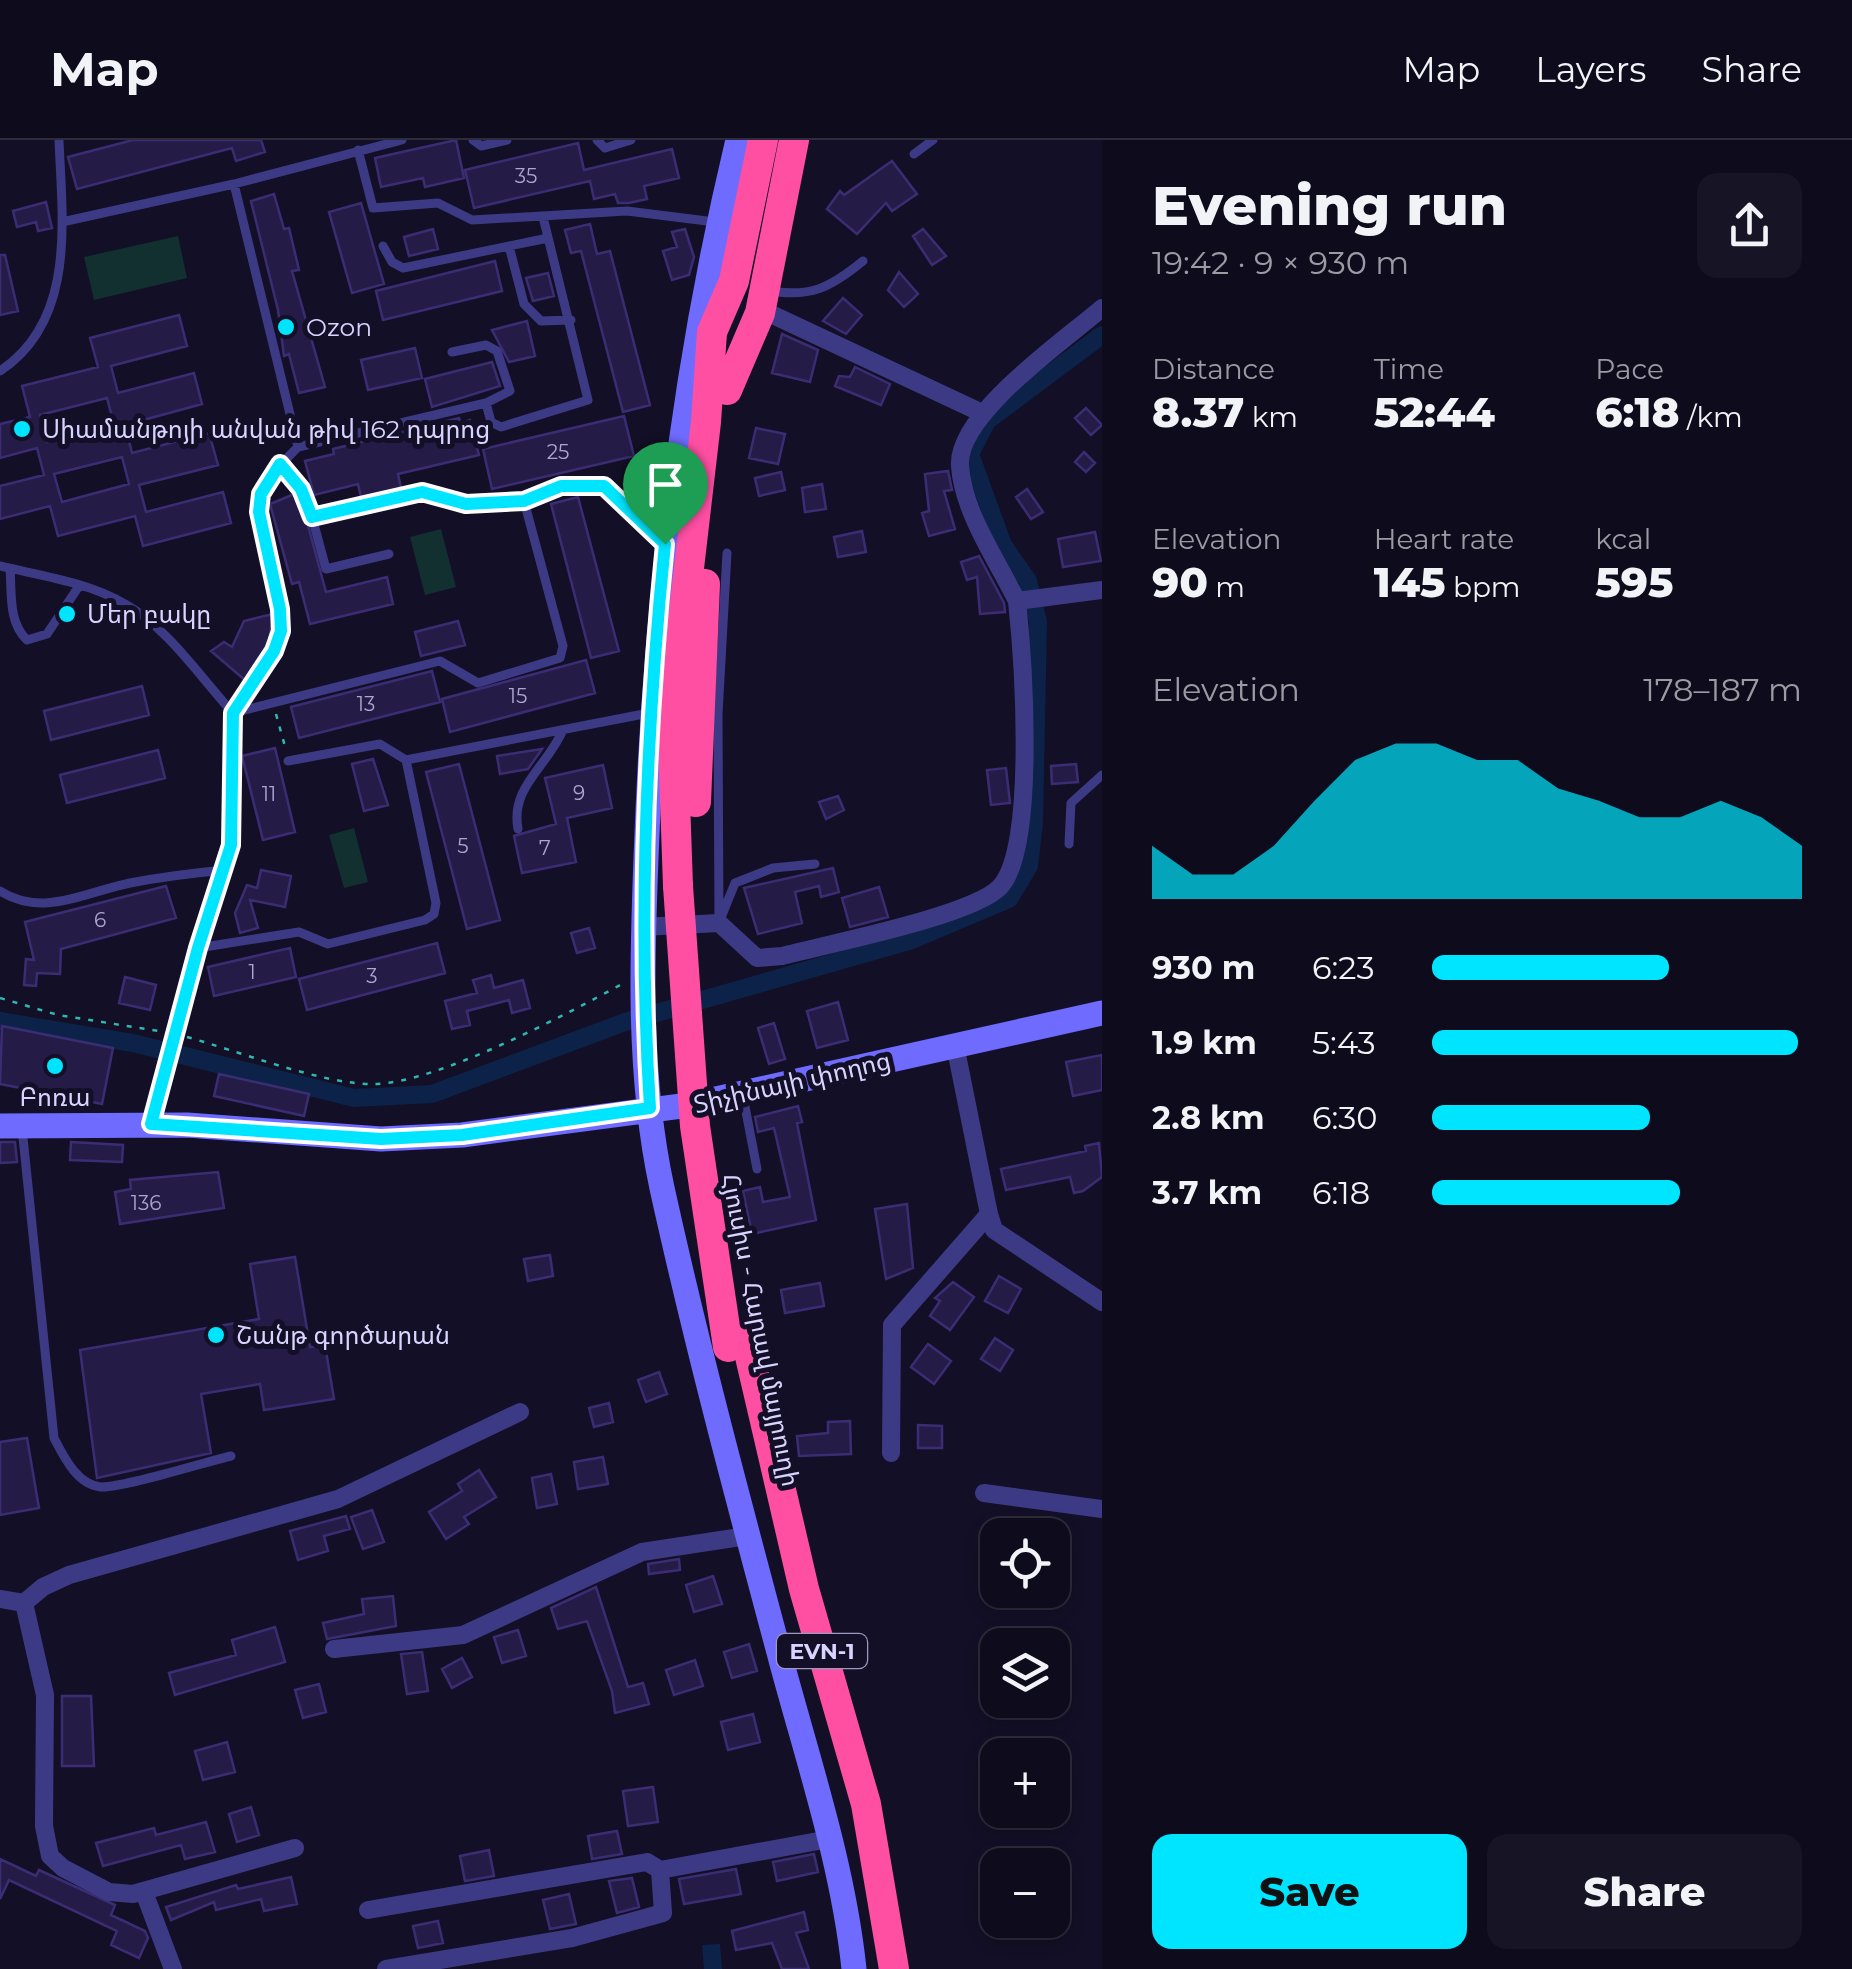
<!DOCTYPE html>
<html lang="en">
<head>
<meta charset="utf-8">
<style>
	body { margin:0; font-family:Montserrat,"Noto Sans Armenian",sans-serif; background:#171425; color:#f1f3f6; height:100vh; display:flex; flex-direction:column; font-size:38px; white-space:nowrap }
	* { box-sizing:border-box; margin:0 }
	p { font-size:32px; color:#9b9ba3 }
	.icon { flex:none; width:55px; height:55px; fill:none; stroke:currentColor; stroke-width:2; stroke-linecap:round; stroke-linejoin:round }
	.map { position:relative; flex:1; overflow:hidden }
	.panel { display:flex; flex-direction:column; background:#0e0b1c; width:750px }
	.panel>* { flex:none }
	.tools { position:absolute; left:980px; top:1378px; display:grid; gap:20px }
	.tools a { display:grid; place-items:center; width:90px; height:90px; border-radius:20px; background:#0e0b1c; box-shadow:0 5px 15px #0003,0 0 0 2px #2e2b3b; font-size:50px }
	.pin { position:absolute; display:grid; place-items:center; width:85px; height:85px; color:#fff; margin:-102px -42px; border-radius:50% 50% 50% 0; rotate:-45deg; box-shadow:0 0 10px #0007 }
	.pin .icon { rotate:45deg }
	.round { display:grid; place-items:center; flex:none; width:105px; height:105px; border-radius:20px; background:#171425 }
	.overview { display:flex; align-items:center; justify-content:space-between; height:170px; padding:0 50px }
	h1 { font-size:55px; font-weight:800; line-height:75px }
	.figures { display:grid; grid-template-columns:repeat(3,1fr); gap:15px; height:170px; padding:10px 50px }
	.figures div { display:grid; align-content:center }
	.figures b { font-size:42px; font-weight:800 }
	.figures small { font-size:28px; font-weight:400 }
	.figures p { font-size:28px }
	.chart { height:280px; padding:20px 50px }
	.chart p { display:flex; justify-content:space-between }
	.chart svg { width:100%; height:180px; margin-top:10px; fill:#00e5ff; opacity:.7 }
	.cta { display:flex; gap:20px; margin-top:auto; padding:20px 50px }
	.cta a { flex:1; height:115px; border-radius:20px; background:#00e5ff; color:#111; font-size:40px; font-weight:800; line-height:115px; text-align:center }
	.cta a+a { background:#171425; color:#f1f3f6 }
	ul { padding:0 50px; list-style:none; font-size:32px }
	li { display:grid; grid-template-columns:160px 120px 1fr; align-items:center; height:75px }
	li i { height:25px; border-radius:12px; background:#00e5ff }
	header { display:flex; align-items:center; gap:60px; box-sizing:border-box; height:140px; padding:0 50px; background:#0e0b1c; border-bottom:2px solid #2e2b3b }
	header strong { font-size:48px }
	nav { display:flex; gap:55px; margin-inline-start:auto; font-size:35px }
	main { display:flex; flex:1; min-height:0 }
	.map>svg:first-child { display:block }
	.pitch { fill:#12302f }
	.water { fill:#0c2248 }
	.lines { fill:none; stroke-linecap:round; stroke-linejoin:round }
	.canal { stroke:#0c2248; stroke-width:18 }
	.building { fill:#241b47; stroke:#3b2d73; stroke-width:2.5; fill-rule:evenodd }
	.path { stroke:#2fb8b0; stroke-width:2.5; stroke-dasharray:5 8; stroke-linecap:butt }
	.lane { stroke:#3d3a85; stroke-width:9 }
	.street { stroke:#3d3a85; stroke-width:18 }
	.secondary { stroke:#6f6bff; stroke-width:25 }
	.highway { stroke:#ff4fa3; stroke-width:30 }
	.highway-bridge { stroke:#ff4fa3; stroke-width:30 }
	.route-casing { stroke:#fff; stroke-width:20 }
	.route { stroke:#00e5ff; stroke-width:12 }
	.poi-dot { fill:#00e5ff; stroke:#130f26; stroke-width:4 }
	.labels { text-anchor:middle; dominant-baseline:central; stroke-width:10; stroke-linejoin:round; paint-order:stroke }
	.number-label { font-size:20px; fill:#aca6d1 }
	.shield { fill:#130f26; stroke:#9e99be; stroke-width:2.5 }
	.shield-label { font-size:22px; font-weight:bold; fill:#d9d4ff }
	.poi-label { font-size:25px; fill:#d9d4ff; stroke:#130f26; text-anchor:start }
	.street-label { font-size:25px; fill:#d9d4ff; stroke:#130f26 }
</style>
</head>
<body>
<header>
<strong>Map</strong>
<nav><a>Map</a><a>Layers</a><a>Share</a></nav>
</header>
<main>
<div class="map">
<svg width="1102" height="1829" viewBox="0 0 1102 1829">
	<rect width="100%" height="100%" fill="#130f26"/>
	<path class="pitch" d="M 178,96 L 187,138 L 94,160 L 84,117 Z
		M 441,389 L 456,447 L 425,455 L 410,397 Z
		M 354,688 L 368,742 L 344,748 L 329,695 Z"/>
	<path class="water" d="M 720,1804 L 722,1829 L 704,1829 L 702,1805 Z"/>
	<g class="lines">
		<path class="canal" d="M 0,881 L 133,903 L 354,958 L 432,954 L 625,882 L 912,800 L 1009,759 L 1029,726 L 1034,683 L 1038,482 L 1028,441 L 1003,405 L 970,314 L 987,281 L 1102,195"/>
	</g>
	<path class="building" d="M 133,0 L 261,0 L 265,12 L 236,21 L 232,8 L 77,49 L 68,17 Z
		M 456,0 L 464,38 L 425,47 L 423,38 L 381,47 L 375,18 Z
		M 578,3 L 584,30 L 672,9 L 679,38 L 644,46 L 647,59 L 629,63 L 618,63 L 615,54 L 594,59 L 590,41 L 474,68 L 465,30 Z
		M 892,21 L 917,54 L 892,71 L 886,63 L 857,94 L 827,69 L 840,51 L 844,55 Z
		M 274,54 L 284,89 L 289,88 L 299,130 L 292,131 L 325,247 L 299,253 L 289,214 L 284,216 L 278,170 L 251,61 Z
		M 46,62 L 52,88 L 38,91 L 36,82 L 17,87 L 13,71 Z
		M 361,63 L 384,144 L 352,153 L 329,72 Z
		M 590,84 L 597,114 L 610,111 L 650,265 L 623,272 L 581,111 L 571,113 L 565,90 Z
		M 433,89 L 438,109 L 409,116 L 404,97 Z
		M 685,89 L 694,117 L 689,135 L 672,140 L 663,111 L 677,107 L 672,92 Z
		M 923,89 L 946,116 L 932,125 L 913,96 Z
		M 0,115 L 5,115 L 18,171 L 0,175 Z
		M 495,121 L 502,151 L 383,180 L 376,151 Z
		M 899,132 L 918,154 L 904,167 L 888,150 Z
		M 548,133 L 554,156 L 533,161 L 526,138 Z
		M 843,158 L 862,175 L 846,194 L 823,181 Z
		M 179,175 L 187,206 L 111,226 L 118,253 L 194,233 L 202,264 L 125,285 L 132,313 L 209,293 L 218,325 L 139,345 L 146,372 L 223,352 L 231,383 L 143,406 L 135,376 L 58,396 L 50,366 L 0,379 L 0,346 L 44,335 L 37,308 L 0,318 L 0,284 L 30,277 L 22,246 L 98,227 L 90,198 ZM 107,258 L 114,285 L 47,302 L 40,275 ZM 122,317 L 129,344 L 62,362 L 54,334 Z
		M 527,181 L 535,216 L 509,222 L 492,190 Z
		M 782,194 L 818,210 L 810,242 L 772,233 Z
		M 415,208 L 422,238 L 368,250 L 361,220 Z
		M 492,222 L 500,246 L 432,267 L 425,239 Z
		M 855,227 L 890,244 L 881,265 L 835,246 L 839,236 L 850,237 Z
		M 1086,268 L 1102,285 L 1091,295 L 1075,278 Z
		M 624,276 L 634,316 L 492,349 L 483,309 Z
		M 459,278 L 461,283 L 470,280 L 479,315 L 398,334 L 401,348 L 394,350 L 361,357 L 358,344 L 314,355 L 305,321 L 334,314 L 333,309 Z
		M 756,288 L 785,294 L 778,324 L 749,318 Z
		M 1084,312 L 1095,323 L 1086,332 L 1075,322 Z
		M 948,331 L 952,350 L 944,351 L 955,389 L 929,396 L 922,373 L 929,371 L 925,334 Z
		M 781,332 L 785,350 L 759,356 L 755,338 Z
		M 822,344 L 826,369 L 805,372 L 802,348 Z
		M 1027,349 L 1043,372 L 1031,379 L 1016,357 Z
		M 299,352 L 326,452 L 387,437 L 393,464 L 310,484 L 299,442 L 292,444 L 270,364 Z
		M 578,357 L 619,511 L 591,518 L 551,364 Z
		M 862,391 L 866,412 L 838,417 L 834,397 Z
		M 1095,392 L 1101,421 L 1063,427 L 1058,399 Z
		M 979,416 L 1004,463 L 1005,472 L 980,474 L 977,437 L 967,440 L 961,422 Z
		M 273,474 L 269,501 L 246,541 L 211,511 L 224,502 L 232,507 L 244,481 Z
		M 458,481 L 465,505 L 421,516 L 415,492 Z
		M 586,520 L 595,553 L 450,592 L 442,559 Z
		M 432,531 L 440,562 L 299,598 L 291,567 Z
		M 142,546 L 149,575 L 51,600 L 44,571 Z
		M 275,608 L 295,692 L 263,700 L 242,616 Z
		M 542,609 L 528,629 L 500,634 L 497,616 Z
		M 158,610 L 165,638 L 67,663 L 60,635 Z
		M 373,619 L 388,665 L 364,671 L 352,624 Z
		M 459,624 L 500,780 L 467,789 L 426,632 Z
		M 1076,624 L 1078,642 L 1052,644 L 1051,626 Z
		M 603,625 L 612,668 L 567,678 L 576,722 L 522,733 L 514,696 L 556,684 L 545,638 Z
		M 1006,628 L 1010,663 L 991,665 L 987,630 Z
		M 838,656 L 844,670 L 826,679 L 819,662 Z
		M 833,728 L 839,752 L 821,757 L 819,746 L 795,752 L 802,783 L 758,794 L 744,748 Z
		M 261,730 L 291,736 L 285,767 L 250,760 L 258,788 L 240,793 L 235,773 L 247,745 L 257,748 Z
		M 166,746 L 176,778 L 61,809 L 60,834 L 37,833 L 36,846 L 24,845 L 26,819 L 34,820 L 25,782 Z
		M 879,747 L 888,777 L 850,787 L 842,758 Z
		M 589,788 L 595,808 L 577,813 L 571,793 Z
		M 437,803 L 445,833 L 307,870 L 299,839 Z
		M 290,808 L 296,837 L 214,856 L 208,827 Z
		M 491,835 L 494,848 L 523,840 L 530,868 L 512,873 L 509,860 L 467,871 L 470,885 L 452,889 L 445,861 L 477,853 L 473,840 Z
		M 125,837 L 156,845 L 150,870 L 119,863 Z
		M 838,862 L 848,900 L 817,908 L 807,871 Z
		M 774,883 L 785,919 L 769,924 L 758,888 Z
		M 2,886 L 113,908 L 102,964 L 0,944 Z
		M 1102,915 L 1102,950 L 1073,956 L 1066,922 Z
		M 219,934 L 309,954 L 304,976 L 214,956 Z
		M 798,966 L 802,982 L 797,983 L 816,1080 L 752,1094 L 743,1051 L 760,1047 L 763,1062 L 790,1057 L 774,988 L 758,992 L 755,977 Z
		M 0,1002 L 15,1002 L 17,1022 L 0,1023 Z
		M 71,1002 L 123,1005 L 122,1022 L 70,1020 Z
		M 1099,1003 L 1102,1037 L 1083,1051 L 1074,1053 L 1070,1037 L 1006,1050 L 1001,1029 L 1086,1011 L 1085,1006 Z
		M 218,1032 L 224,1068 L 120,1084 L 115,1052 L 131,1049 L 130,1040 Z
		M 907,1064 L 913,1128 L 886,1139 L 875,1069 Z
		M 550,1115 L 553,1136 L 528,1141 L 524,1119 Z
		M 295,1117 L 310,1207 L 325,1205 L 334,1259 L 264,1270 L 260,1244 L 201,1254 L 211,1313 L 97,1338 L 80,1210 L 259,1179 L 250,1124 Z
		M 999,1136 L 1021,1149 L 1008,1173 L 985,1161 Z
		M 953,1142 L 974,1157 L 950,1190 L 930,1176 L 940,1161 L 935,1158 Z
		M 820,1143 L 824,1166 L 785,1173 L 781,1150 Z
		M 995,1198 L 1013,1210 L 1000,1231 L 981,1219 Z
		M 928,1204 L 951,1221 L 934,1244 L 911,1227 Z
		M 659,1232 L 667,1254 L 646,1262 L 638,1240 Z
		M 609,1263 L 613,1282 L 594,1287 L 589,1268 Z
		M 850,1281 L 851,1314 L 799,1316 L 797,1296 L 828,1293 L 828,1282 Z
		M 918,1285 L 942,1286 L 942,1308 L 918,1308 Z
		M 27,1298 L 39,1368 L 0,1375 L 0,1302 Z
		M 603,1317 L 608,1344 L 578,1349 L 574,1322 Z
		M 479,1330 L 496,1357 L 464,1377 L 469,1384 L 446,1399 L 429,1372 L 462,1351 L 458,1344 Z
		M 551,1334 L 557,1364 L 537,1368 L 532,1338 Z
		M 372,1370 L 384,1402 L 363,1409 L 351,1377 Z
		M 346,1376 L 350,1389 L 324,1396 L 328,1411 L 298,1420 L 290,1391 Z
		M 679,1419 L 680,1430 L 649,1434 L 648,1424 Z
		M 713,1436 L 722,1464 L 694,1472 L 686,1445 Z
		M 596,1447 L 628,1547 L 643,1543 L 649,1564 L 615,1573 L 612,1551 L 587,1481 L 558,1489 L 551,1468 Z
		M 393,1456 L 396,1486 L 327,1499 L 323,1483 L 364,1474 L 362,1459 Z
		M 275,1487 L 285,1522 L 175,1555 L 169,1533 L 236,1515 L 232,1500 Z
		M 518,1490 L 526,1516 L 502,1523 L 494,1497 Z
		M 749,1504 L 757,1531 L 732,1538 L 724,1512 Z
		M 422,1512 L 428,1551 L 407,1554 L 401,1514 Z
		M 462,1518 L 472,1537 L 452,1548 L 442,1529 Z
		M 695,1520 L 703,1546 L 674,1555 L 666,1530 Z
		M 319,1544 L 326,1572 L 303,1578 L 295,1550 Z
		M 62,1556 L 91,1556 L 94,1626 L 62,1626 Z
		M 753,1574 L 760,1602 L 728,1610 L 721,1582 Z
		M 227,1602 L 235,1632 L 203,1640 L 195,1611 Z
		M 653,1647 L 658,1682 L 628,1686 L 623,1651 Z
		M 251,1667 L 259,1695 L 237,1702 L 229,1674 Z
		M 206,1682 L 215,1712 L 185,1719 L 181,1705 L 103,1726 L 96,1703 L 154,1688 L 156,1695 Z
		M 617,1691 L 622,1714 L 592,1719 L 588,1696 Z
		M 489,1710 L 494,1736 L 465,1741 L 460,1716 Z
		M 814,1714 L 818,1732 L 777,1741 L 773,1722 Z
		M 0,1719 L 36,1736 L 39,1730 L 115,1765 L 111,1775 L 145,1791 L 148,1798 L 139,1818 L 111,1805 L 117,1791 L 9,1740 L 0,1759 Z
		M 736,1729 L 741,1754 L 684,1764 L 679,1739 Z
		M 291,1737 L 297,1764 L 264,1771 L 261,1759 L 216,1770 L 214,1762 L 171,1780 L 166,1767 L 236,1745 L 238,1749 Z
		M 632,1738 L 639,1767 L 617,1773 L 609,1741 Z
		M 569,1754 L 576,1784 L 550,1789 L 543,1760 Z
		M 804,1772 L 808,1790 L 796,1793 L 809,1829 L 782,1829 L 772,1803 L 736,1810 L 732,1791 Z
		M 438,1781 L 443,1803 L 418,1808 L 413,1786 Z"/>
	<g class="lines">
		<path class="path" d="M 289,335 L 308,367
			M 276,574 L 286,610
			M 0,858 L 58,875 L 165,892
			M 187,897 C 238,911 324,945 374,944 C 437,943 565,875 622,844"/>
		<path class="lane" d="M 473,0 L 481,6 L 507,0
			M 597,0 L 605,8 L 631,0
			M 358,10 L 373,68 L 438,63 L 472,80 L 627,71 L 715,82
			M 914,14 L 933,0
			M 62,82 L 234,44 L 402,0
			M 383,106 L 392,122 L 403,128 L 548,98
			M 509,106 L 524,164 L 541,181 L 571,180
			M 767,150 C 810,159 831,147 863,121
			M 452,212 L 486,205 L 497,211 L 510,251 L 486,263
			M 0,231 C 77,180 62,79 59,0
			M 298,307 L 486,263 L 491,282 L 501,287 L 588,260 L 543,77
			M 389,414 L 326,429 L 312,377 L 422,352 L 466,364 L 524,361 L 561,346 L 604,346 L 662,401
			M 0,426 C 42,436 88,442 125,464 C 168,488 200,537 233,573 L 231,705 L 198,808 L 152,981
			M 10,429 C 12,453 8,482 27,500 L 47,494 L 79,446
			M 233,573 C 249,549 274,521 280,493 C 284,478 279,461 276,447 C 261,379 243,360 298,307 L 234,44
			M 233,573 L 440,521 L 478,543 L 560,518 L 563,506 L 524,361
			M 288,621 L 380,604 L 406,620
			M 518,689 C 510,647 547,627 563,590
			M 1069,704 L 1071,663 L 1102,635
			M 0,751 C 43,778 85,752 130,743 C 161,737 193,733 225,730
			M 722,775 L 735,743 L 773,728 L 815,724
			M 719,783 L 718,574 L 727,413
			M 198,808 L 299,792 L 328,804 L 425,780 L 434,774 L 436,763 L 406,620 L 649,573
			M 743,956 L 757,1029
			M 22,988 L 54,1298 C 64,1317 77,1345 101,1347 C 123,1348 205,1322 231,1316"/>
		<path class="street" d="M 1102,168 C 1065,200 956,275 960,326 C 963,372 997,420 1017,461 L 1102,450
			M 773,175 L 982,273
			M 642,787 L 719,783 L 757,818 L 782,816 C 827,804 972,776 1000,747 C 1037,708 1023,517 1017,461
			M 989,1074 L 994,1090 L 1102,1162
			M 891,1313 L 892,1185 L 989,1074 L 955,905
			M 984,1353 L 1102,1369
			M 0,1459 L 24,1463 L 45,1555 L 44,1686 L 50,1716 L 63,1728 L 109,1752 L 133,1754 L 295,1708
			M 24,1463 L 43,1447 L 69,1435 L 338,1359 L 520,1272
			M 334,1509 L 463,1495 L 642,1412 L 747,1396
			M 144,1752 L 173,1829
			M 368,1770 L 647,1722 L 660,1730 L 829,1699
			M 386,1829 L 572,1798 L 663,1773 L 660,1730"/>
		<path class="secondary" d="M 738,0 C 683,229 656,459 647,694 C 642,811 637,933 662,1048 C 697,1207 739,1363 781,1520 C 808,1621 843,1724 854,1829
			M 0,986 L 187,985 L 381,999 L 462,995 L 689,965 L 1102,873"/>
		<path class="highway" d="M 727,250 L 760,173 L 794,0
			M 696,662 L 705,444
			M 678,746 L 672,574 L 706,282 L 712,192 L 734,141 L 763,0
			M 745,1195 L 804,1449 L 866,1664 L 894,1829"/>
		<path class="highway-bridge" d="M 678,746 L 695,986 L 728,1207"/>
	</g>
	<g class="lines">
		<g class="route-casing">
			<path id="route" d="M 280,324 L 301,349 L 312,377 L 422,352 L 466,364 L 524,361 L 561,346 L 604,346 L 665,404 C 646,591 638,780 650,968 L 462,995 L 381,999 L 151,984 L 198,808 L 231,705 L 233,573 L 274,511 L 281,491 L 280,469 L 259,372 L 261,354 Z"/>
		</g>
		<use href="#route" class="route"/>
	</g>
	<g class="poi-dot">
		<circle cx="286" cy="187" r="10"/>
		<circle cx="22" cy="289" r="10"/>
		<circle cx="67" cy="474" r="10"/>
		<circle cx="55" cy="926" r="10"/>
		<circle cx="216" cy="1195" r="10"/>
	</g>
	<g class="labels">
		<g class="number-label">
			<text x="526" y="36">35</text>
			<text x="558" y="312">25</text>
			<text x="518" y="556">15</text>
			<text x="366" y="564">13</text>
			<text x="579" y="653">9</text>
			<text x="269" y="654">11</text>
			<text x="463" y="706">5</text>
			<text x="545" y="708">7</text>
			<text x="100" y="780">6</text>
			<text x="252" y="832">1</text>
			<text x="372" y="836">3</text>
			<text x="146" y="1063">136</text>
		</g>
		<rect class="shield" x="777" y="1494" width="90" height="34" rx="8"/>
		<g class="shield-label">
			<text x="822" y="1511">EVN-1</text>
		</g>
		<g class="poi-label">
			<text x="306" y="187">Ozon</text>
			<text x="42" y="289">Սիամանթոյի անվան թիվ 162 դպրոց</text>
			<text x="87" y="474">Մեր բակը</text>
			<text x="55" y="957" text-anchor="middle">Բոռա</text>
			<text x="236" y="1195">Շանթ գործարան</text>
		</g>
		<g class="street-label">
			<text transform="translate(792 942) rotate(-13)">Տիչինայի փողոց</text>
			<text transform="translate(761 1190) rotate(79)">Հյուսիս - Հարավ մայրուղի</text>
		</g>
	</g>
</svg>
<div class="tools">
<a><svg class="icon" aria-label="locate" viewBox="0 0 24 24"><circle cx="12" cy="12" r="6"/><path d="M12 2v4M12 18v4M2 12h4M18 12h4"/></svg></a>
<a><svg class="icon" aria-label="layers" viewBox="0 0 24 24"><path d="M12 4l9 5-9 5-9-5zM3 14l9 5 9-5"/></svg></a>
<a>+</a>
<a>−</a>
</div>
<div class="pin" style="left:665px;top:404px;background:#1e9e55"><svg class="icon" aria-label="arrive" viewBox="0 0 24 24"><path d="M6 21V4h12l-3 4 3 4H6"/></svg></div>
</div>
<section class="panel">
<div class="overview"><div><h1>Evening run</h1><p>19:42 · 9 × 930 m</p></div><a class="round"><svg class="icon" aria-label="share" viewBox="0 0 24 24"><path d="M12 15V3M7 8l5-5 5 5M5 13v7h14v-7"/></svg></a></div>
<div class="figures">
<div><p>Distance</p><b>8.37<small> km</small></b></div>
<div><p>Time</p><b>52:44</b></div>
<div><p>Pace</p><b>6:18<small> /km</small></b></div>
</div>
<div class="figures">
<div><p>Elevation</p><b>90<small> m</small></b></div>
<div><p>Heart rate</p><b>145<small> bpm</small></b></div>
<div><p>kcal</p><b>595</b></div>
</div>
<div class="chart"><p><span>Elevation</span>178–187 m</p>
<svg viewBox="0 0 160 44" preserveAspectRatio="none"><path d="M0 44V31L10 38L20 38L30 31L40 20L50 10L60 6L70 6L80 10L90 10L100 17L110 20L120 24L130 24L140 20L150 24L160 31V44z"/></svg>
</div>
<ul>
<li><b>930 m</b>6:23<i style="width:64%"></i></li>
<li><b>1.9 km</b>5:43<i style="width:99%"></i></li>
<li><b>2.8 km</b>6:30<i style="width:59%"></i></li>
<li><b>3.7 km</b>6:18<i style="width:67%"></i></li>
</ul>
<div class="cta"><a>Save</a><a>Share</a></div>
</section>
</main>
</body>
</html>
